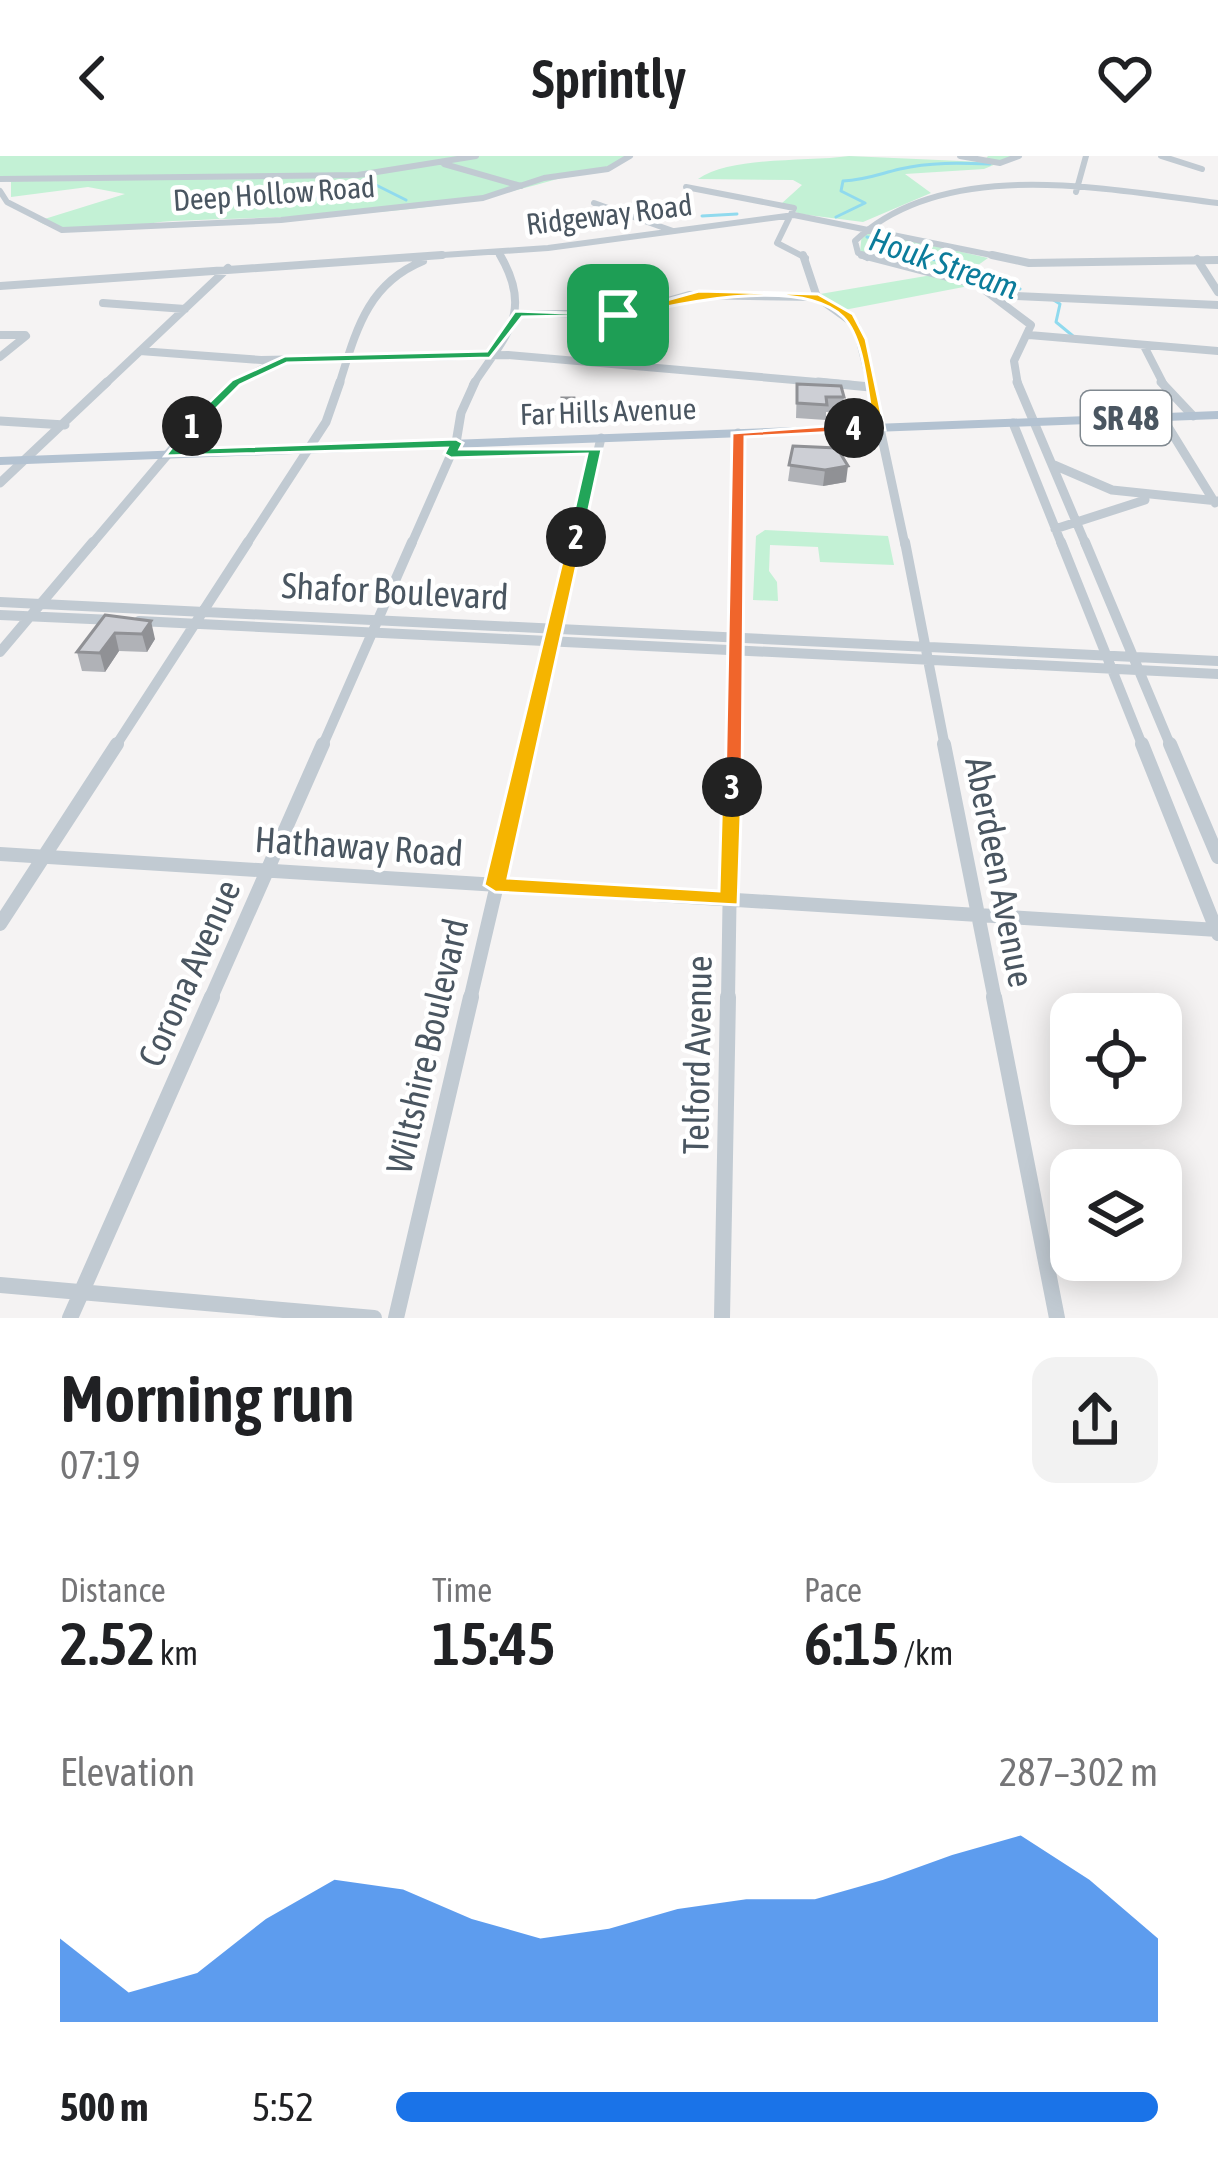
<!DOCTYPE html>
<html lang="en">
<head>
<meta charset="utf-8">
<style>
	body { margin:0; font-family:"Asap Condensed",sans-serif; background:#f2f2f2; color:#202124; height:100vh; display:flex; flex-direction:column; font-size:45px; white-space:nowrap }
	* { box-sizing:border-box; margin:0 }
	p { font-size:39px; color:#757577 }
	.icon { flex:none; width:66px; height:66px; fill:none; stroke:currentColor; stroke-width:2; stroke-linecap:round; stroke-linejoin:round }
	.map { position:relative; height:1162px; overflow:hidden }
	.panel { display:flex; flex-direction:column; background:#fff; flex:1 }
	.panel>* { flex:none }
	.buttons { position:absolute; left:1050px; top:837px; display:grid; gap:24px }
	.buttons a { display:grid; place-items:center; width:132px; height:132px; border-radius:24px; background:#fff; box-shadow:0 6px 30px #0003; font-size:60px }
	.pin { position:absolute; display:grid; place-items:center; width:102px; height:102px; color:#fff; margin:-51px; border-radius:24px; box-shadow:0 6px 18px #0006 }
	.km { position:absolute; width:60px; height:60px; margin:-30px; border-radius:50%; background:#222; color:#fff; font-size:33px; line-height:60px; text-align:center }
	.round { display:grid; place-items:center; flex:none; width:126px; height:126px; border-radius:24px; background:#f2f2f2 }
	.headline { display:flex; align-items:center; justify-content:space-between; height:204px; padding:0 60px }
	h1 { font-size:66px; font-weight:600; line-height:90px }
	.metrics { display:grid; grid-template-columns:repeat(3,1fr); gap:18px; height:204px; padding:12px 60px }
	.metrics div { display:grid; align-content:center }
	.metrics b { font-size:60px; font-weight:600 }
	.metrics small { font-size:33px; font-weight:400 }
	.metrics p { font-size:33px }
	.chart { height:336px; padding:24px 60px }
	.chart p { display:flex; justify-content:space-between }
	.chart svg { width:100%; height:216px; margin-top:12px; fill:#1a73e8; opacity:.7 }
	ul { padding:0 60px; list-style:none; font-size:39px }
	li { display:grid; grid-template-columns:192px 144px 1fr; align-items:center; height:90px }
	li i { height:30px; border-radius:15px; background:#1a73e8 }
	header { display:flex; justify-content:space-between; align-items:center; height:156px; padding:0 60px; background:#fff; font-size:54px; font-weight:600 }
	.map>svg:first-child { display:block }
	.green { fill:#c3f1d5 }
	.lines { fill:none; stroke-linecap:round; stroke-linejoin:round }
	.stream { stroke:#90daee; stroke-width:3 }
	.street-far5 { stroke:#c1cad2; stroke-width:6 }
	.street-far4 { stroke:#c1cad2; stroke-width:8 }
	.street-far3 { stroke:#c1cad2; stroke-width:9 }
	.street-far2 { stroke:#c1cad2; stroke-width:10 }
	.street-far1 { stroke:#c1cad2; stroke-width:14 }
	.street { stroke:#c1cad2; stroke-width:16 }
	.primary { fill:#b3c2d1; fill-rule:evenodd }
	.wall { fill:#b0b2b7 }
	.shaded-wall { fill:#909195 }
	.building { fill:#cdcfd5; stroke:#909195; stroke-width:3 }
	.split-1 { fill:#22a559; stroke:#fff; stroke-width:3 }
	.split-2 { fill:#22a559; stroke:#fff; stroke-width:3 }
	.split-3 { fill:#f5b400; stroke:#fff; stroke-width:3 }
	.split-4 { fill:#f0652b; stroke:#fff; stroke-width:3 }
	.split-5 { fill:#f5b400; stroke:#fff; stroke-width:3 }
	.labels { text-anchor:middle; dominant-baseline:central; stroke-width:9; stroke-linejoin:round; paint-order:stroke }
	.far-street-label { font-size:30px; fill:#4a5661; stroke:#fff }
	.far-water-label { font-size:33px; font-style:italic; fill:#0c7c9b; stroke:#fff }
	.shield { fill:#fff; stroke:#808990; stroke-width:3 }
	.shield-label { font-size:33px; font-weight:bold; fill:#4a5661 }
	.street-label { font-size:36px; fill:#4a5661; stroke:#fff }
</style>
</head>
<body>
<header><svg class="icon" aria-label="back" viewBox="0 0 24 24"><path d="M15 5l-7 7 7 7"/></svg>Sprintly<svg class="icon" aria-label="heart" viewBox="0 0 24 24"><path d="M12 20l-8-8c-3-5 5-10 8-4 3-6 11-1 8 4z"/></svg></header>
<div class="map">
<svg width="1218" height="1162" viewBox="0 0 1218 1162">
	<rect width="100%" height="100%" fill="#f5f3f3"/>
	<path class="green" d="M 0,0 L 630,0 L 616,9 C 571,17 528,33 483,42 C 382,62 275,60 173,65 C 131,67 76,87 38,65 L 125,38 L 88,31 L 11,41 L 11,26 L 0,23 Z
		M 849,0 L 983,6 L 988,0 L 1015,0 L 984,13 L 905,18 L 931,37 L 863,66 L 800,58 L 781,48 L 802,29 L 793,24 L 698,23 C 731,0 806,6 849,0 Z
		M 876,76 L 988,102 L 960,122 L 974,129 L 844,154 L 820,138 L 932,119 L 860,96 L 862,77 Z
		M 765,374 L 888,380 L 894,409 L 820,406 L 818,391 L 770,389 L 769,415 L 777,426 L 778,445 L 753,444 L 756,380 Z"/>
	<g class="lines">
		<path class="stream" d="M 312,42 L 374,28 L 406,44
			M 702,60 L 737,58
			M 836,61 L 865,47 L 841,35 L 843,25 C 866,24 879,18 900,13 C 930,6 960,7 990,8
			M 867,81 L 924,96 L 905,100 L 954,106 L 1020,133
			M 1052,143 L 1060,148 L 1056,166 L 1073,180"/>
		<path class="street-far5" d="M 960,0 L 1000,7 L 1019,0
			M 1161,0 L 1202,13
			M 444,8 L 521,30
			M 0,23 L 358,19 L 476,0
			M 686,31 L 794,52 L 777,87 L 806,102
			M 0,35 L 7,46 L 62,74 L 281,64 L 483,42 L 544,22 L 608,13 L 630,0
			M 1076,36 L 1086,0
			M 594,47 L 673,75
			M 498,96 L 502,102
			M 398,102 L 548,92 L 794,59 L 1006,102
			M 867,102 L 858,97 L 855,85 C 944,0 1105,33 1218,47"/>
		<path class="street-far4" d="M 803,99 L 817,141 L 856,169 L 871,229
			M 862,99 L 978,129 L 1031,169 L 1014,205 L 1018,229
			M 992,99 L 1029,107 L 1218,104
			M 1197,103 L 1218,136
			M 0,130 L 442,99
			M 992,139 L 1218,149
			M 103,147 L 185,153
			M 519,158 L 599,158 L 659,167
			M 618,159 L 689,139 L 818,141
			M 0,179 L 25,179
			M 1029,179 L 1218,195
			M 1144,190 L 1164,229
			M 140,195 L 261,204 L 508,199 L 852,229
			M 0,201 L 26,180
			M 104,229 L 228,112
			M 232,229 L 273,207
			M 339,229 C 356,175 367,128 423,105
			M 473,229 C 505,180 534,157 500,99"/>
		<path class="street-far3" d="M 818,226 L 870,231
			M 870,226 L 905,389
			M 1017,226 L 1086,389
			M 1161,226 L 1193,260
			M 1162,261 L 1215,347
			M 0,265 L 65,269
			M 1013,267 L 1062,389
			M 1054,309 L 1112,334 L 1218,345
			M 0,327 L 107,226
			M 1055,373 L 1145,344
			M 91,389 L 207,252 L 236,226
			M 246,389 L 326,266 L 340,226
			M 411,389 L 456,287 L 461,257 L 475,226
			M 576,389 L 601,282
			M 736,389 L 738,277"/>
		<path class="street-far2" d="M 905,386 L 945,591
			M 1061,386 L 1143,591
			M 1085,386 L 1171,591
			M 0,446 L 1218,505
			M 0,459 L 113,464
			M 139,465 L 1218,518
			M 0,496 L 93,386
			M 115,591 L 248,386
			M 322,591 L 412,386
			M 529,591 L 577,386
			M 732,591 L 736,386"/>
		<path class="street-far1" d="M 944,588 L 995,844
			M 1142,588 L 1218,778
			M 1170,588 L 1218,701
			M 0,698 L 1218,774
			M 0,768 L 117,588
			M 210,844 L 323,588
			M 470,844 L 530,588
			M 728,844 L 732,588"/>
		<path class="street" d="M 994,841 L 1057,1162
			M 0,1129 L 374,1162
			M 70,1162 L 212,841
			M 396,1162 L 471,841
			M 722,1162 L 728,841"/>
		<path class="primary" d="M 1218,255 L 1218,263 L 0,309 L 0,301 Z"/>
	</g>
	<path class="wall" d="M 797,228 L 844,241 L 842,256 L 826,256 L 826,264 L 796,262 Z
		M 562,242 L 574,242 L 575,262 L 563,262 Z
		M 793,290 L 846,326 L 823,330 L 788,325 Z
		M 105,459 L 155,483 L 147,496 L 119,495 L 105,516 L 82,515 L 77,496 Z"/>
	<path class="shaded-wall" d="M 848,310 L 846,326 L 823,330 L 825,314 Z
		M 151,465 L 155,483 L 147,496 L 142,478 Z
		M 115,477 L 119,495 L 105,516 L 100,497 Z"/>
	<path class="building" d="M 797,228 L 841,230 L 844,241 L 826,241 L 827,249 L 797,247 Z
		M 562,242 L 574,242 L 575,252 L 563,252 Z
		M 793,290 L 837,292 L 848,310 L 825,314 L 789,309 Z
		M 105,459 L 151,465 L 142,478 L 115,477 L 100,497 L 77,496 Z"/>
	<path class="split-1" d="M 515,155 L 623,159 L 522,161 L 490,202 L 287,207 L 240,229 L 197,272 L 185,270 L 232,224 L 285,200 L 487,195 Z"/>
	<path class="split-2" d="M 192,266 L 199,270 L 180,293 L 456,283 L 463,287 L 460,293 L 602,293 L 583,381 L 576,385 L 568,381 L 587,298 L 451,302 L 444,298 L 447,292 L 165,300 Z"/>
	<path class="split-3" d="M 576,376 L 583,381 L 508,722 L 719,735 L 722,631 L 732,625 L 742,631 L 738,749 L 495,736 L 484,729 L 568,381 Z"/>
	<path class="split-4" d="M 854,268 L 859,275 L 745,281 L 742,631 L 725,636 L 732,277 Z"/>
	<path class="split-5" d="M 699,135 L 818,138 L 853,158 L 866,183 L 885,274 L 847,272 L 873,268 C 867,238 865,183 843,161 C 800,119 670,149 618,162 L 612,159 Z"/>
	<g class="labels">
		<g class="far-street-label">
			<text transform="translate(274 37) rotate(-4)">Deep Hollow Road</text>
			<text transform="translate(609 58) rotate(-7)">Ridgeway Road</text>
			<text transform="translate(608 255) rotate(-2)">Far Hills Avenue</text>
		</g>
		<g class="far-water-label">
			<text transform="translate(944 107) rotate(19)">Houk Stream</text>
		</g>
		<rect class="shield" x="1081" y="235" width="90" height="54" rx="9"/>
		<g class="shield-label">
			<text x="1126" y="262">SR 48</text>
		</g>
		<g class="street-label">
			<text transform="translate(395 435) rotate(3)">Shafor Boulevard</text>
			<text transform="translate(359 690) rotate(4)">Hathaway Road</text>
			<text transform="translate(1000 716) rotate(79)">Aberdeen Avenue</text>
			<text transform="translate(189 817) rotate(-66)">Corona Avenue</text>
			<text transform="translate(427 890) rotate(-77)">Wiltshire Boulevard</text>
			<text transform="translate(697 899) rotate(-89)">Telford Avenue</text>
		</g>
	</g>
</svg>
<div class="buttons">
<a><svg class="icon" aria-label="locate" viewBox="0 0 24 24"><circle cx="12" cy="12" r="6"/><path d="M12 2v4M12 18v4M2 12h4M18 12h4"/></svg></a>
<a><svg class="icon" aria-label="layers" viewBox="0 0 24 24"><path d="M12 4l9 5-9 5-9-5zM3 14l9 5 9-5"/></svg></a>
</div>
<div class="pin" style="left:618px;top:159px;background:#1e9e55"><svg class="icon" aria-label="arrive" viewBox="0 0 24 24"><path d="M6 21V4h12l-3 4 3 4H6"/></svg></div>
<b class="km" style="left:192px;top:270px">1</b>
<b class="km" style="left:576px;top:381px">2</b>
<b class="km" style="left:732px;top:631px">3</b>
<b class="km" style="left:854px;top:272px">4</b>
</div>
<section class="panel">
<div class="headline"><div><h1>Morning run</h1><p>07:19</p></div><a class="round"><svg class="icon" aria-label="share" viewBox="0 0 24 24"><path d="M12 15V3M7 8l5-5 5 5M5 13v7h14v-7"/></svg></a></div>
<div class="metrics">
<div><p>Distance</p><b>2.52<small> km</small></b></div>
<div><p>Time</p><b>15:45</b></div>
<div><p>Pace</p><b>6:15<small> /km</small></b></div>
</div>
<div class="chart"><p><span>Elevation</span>287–302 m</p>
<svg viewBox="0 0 160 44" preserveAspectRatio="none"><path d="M0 44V27L10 38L20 34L30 23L40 15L50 17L60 23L70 27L80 25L90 21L100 19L110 19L120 15L130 10L140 6L150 15L160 27V44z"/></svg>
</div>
<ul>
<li><b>500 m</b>5:52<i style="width:100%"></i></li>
</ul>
</section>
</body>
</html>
